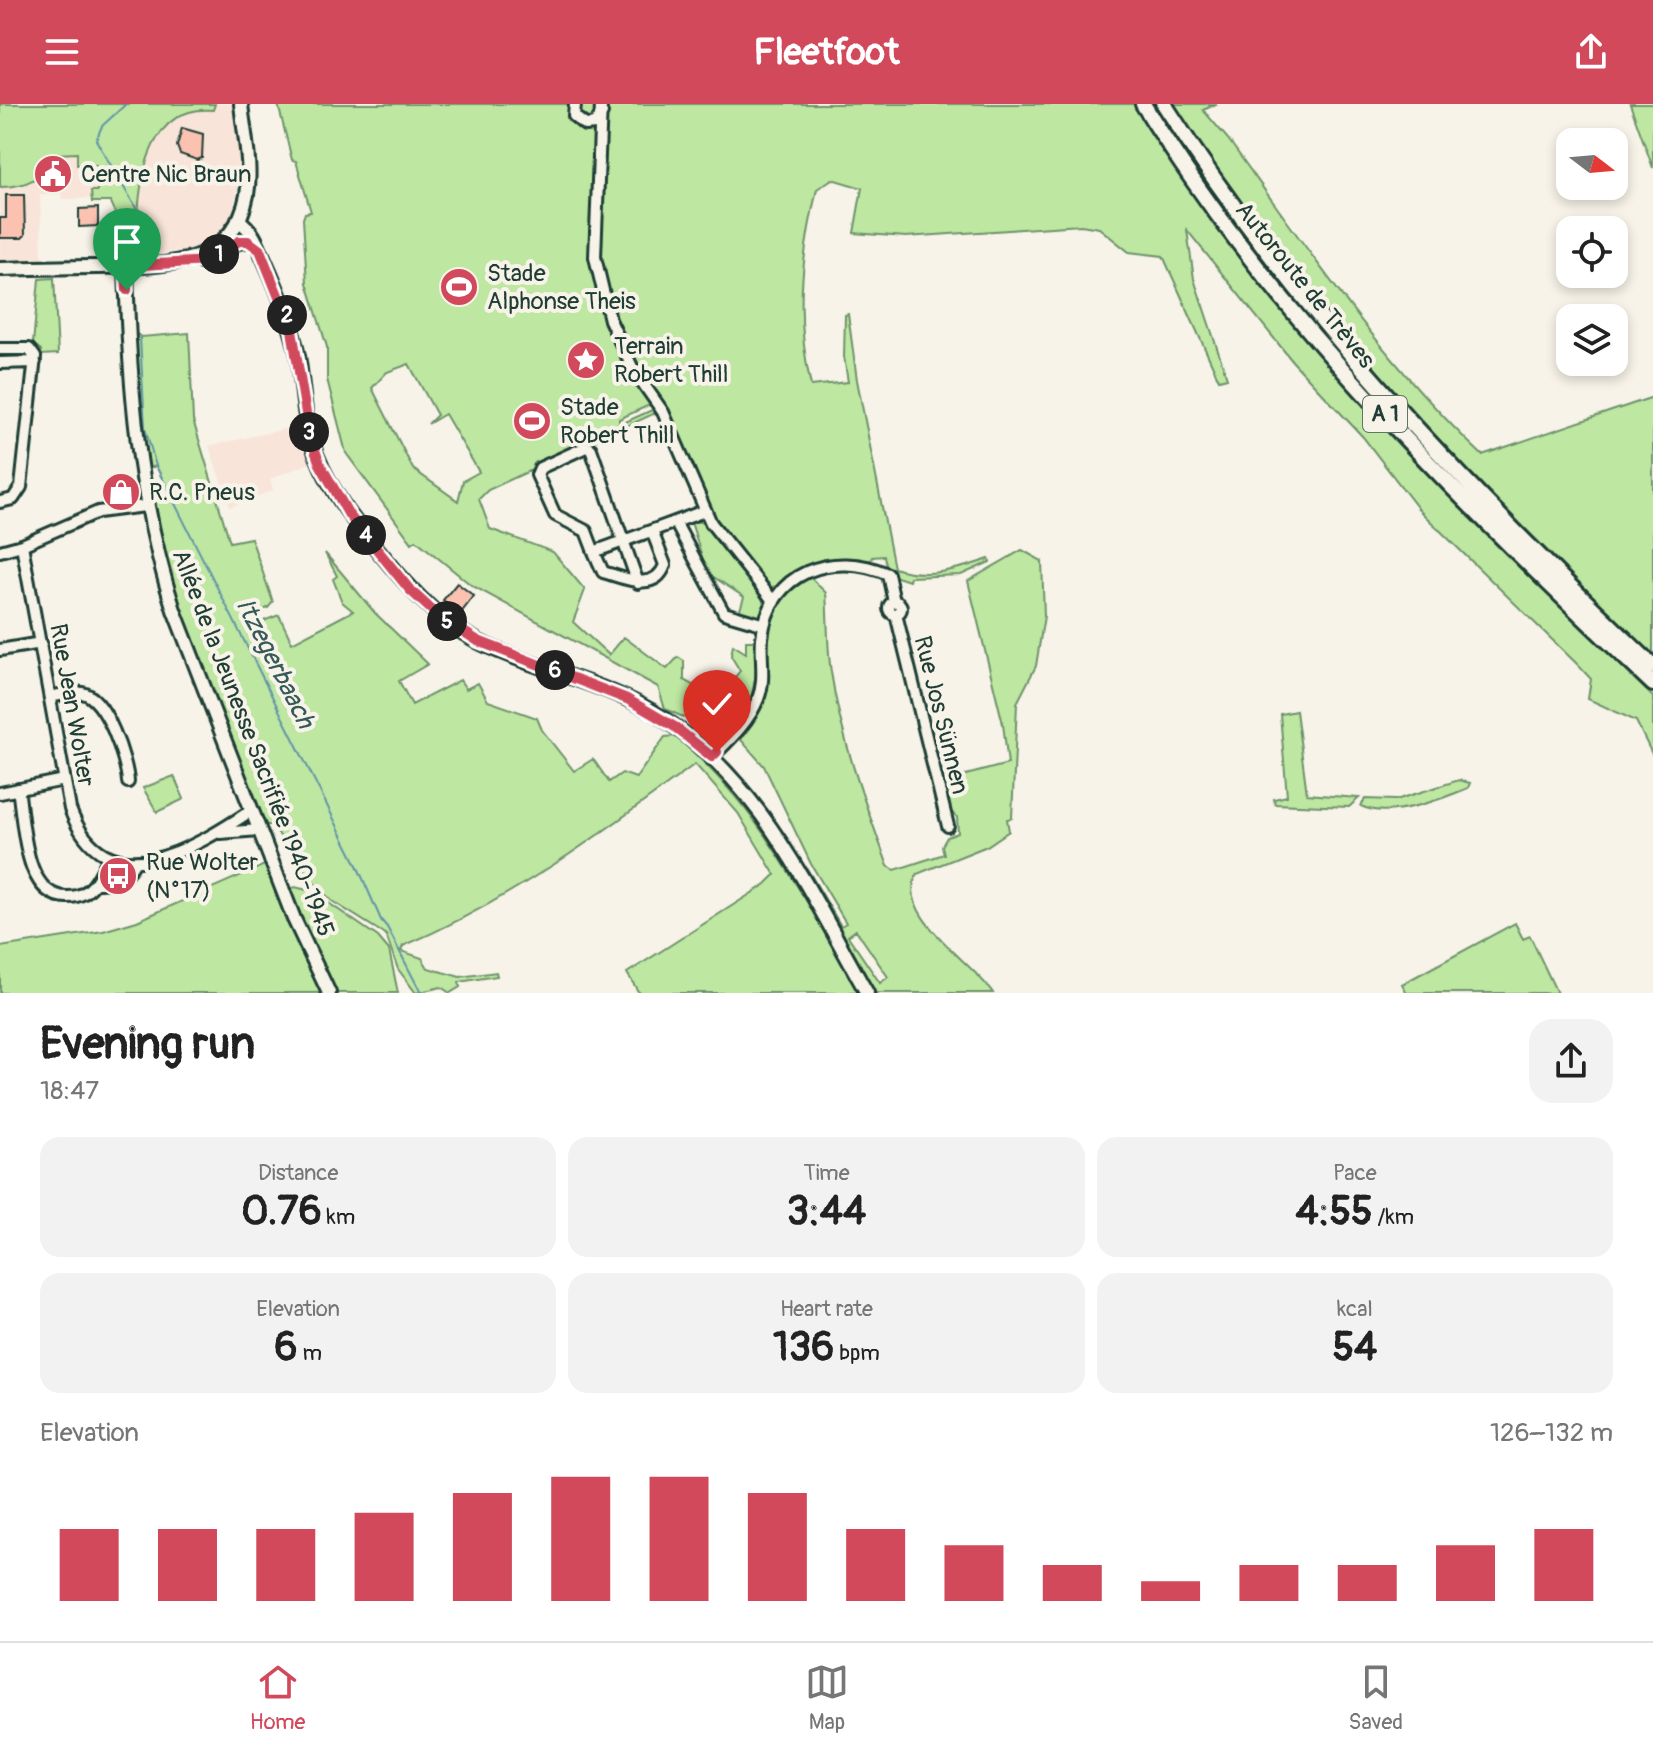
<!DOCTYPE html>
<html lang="en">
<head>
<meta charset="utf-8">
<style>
	body { margin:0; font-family:Pangolin,sans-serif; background:#f2f2f2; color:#222; height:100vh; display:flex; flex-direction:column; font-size:30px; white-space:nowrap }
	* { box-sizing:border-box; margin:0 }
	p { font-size:26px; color:#767676 }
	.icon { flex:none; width:44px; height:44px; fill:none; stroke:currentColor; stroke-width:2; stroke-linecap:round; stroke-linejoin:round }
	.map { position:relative; height:889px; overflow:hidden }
	.sheet { display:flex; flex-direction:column; background:#fff; flex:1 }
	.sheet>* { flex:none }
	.needle { width:52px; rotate:106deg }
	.fabs { position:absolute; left:1556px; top:24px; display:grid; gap:16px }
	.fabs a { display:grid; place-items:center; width:72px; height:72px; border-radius:16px; background:#fff; box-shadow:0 4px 12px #0003; font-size:40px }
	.pin { position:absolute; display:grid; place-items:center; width:68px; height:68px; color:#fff; margin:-82px -34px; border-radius:50% 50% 50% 0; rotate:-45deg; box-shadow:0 0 8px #0007 }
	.pin .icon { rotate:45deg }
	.km { position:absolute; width:40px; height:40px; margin:-20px; border-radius:50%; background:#222; color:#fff; font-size:22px; line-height:40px; text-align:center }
	.round { display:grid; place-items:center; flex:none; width:84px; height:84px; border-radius:24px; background:#f2f2f2 }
	.summary { display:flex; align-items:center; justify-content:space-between; height:136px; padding:0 40px }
	h1 { font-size:44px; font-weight:800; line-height:60px }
	.stats { display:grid; grid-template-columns:repeat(3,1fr); gap:12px; height:136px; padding:8px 40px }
	.stats div { display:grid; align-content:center; border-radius:20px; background:#f2f2f2; text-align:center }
	.stats b { font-size:40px; font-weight:800 }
	.stats small { font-size:22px; font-weight:400 }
	.stats p { font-size:22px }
	.chart { height:224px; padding:16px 40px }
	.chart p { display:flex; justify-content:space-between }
	.chart svg { width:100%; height:144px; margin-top:8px; stroke:#d1495b; stroke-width:6 }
	header { display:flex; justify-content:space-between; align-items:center; height:104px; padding:0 40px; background:#d1495b; color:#fff; font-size:36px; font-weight:800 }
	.tabs { display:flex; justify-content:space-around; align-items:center; height:112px; border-top:2px solid #e0e0e0; background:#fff; font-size:22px; color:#767676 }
	.tabs a { display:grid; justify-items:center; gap:4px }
	.tabs .current { color:#d1495b }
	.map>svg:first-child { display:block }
	.built { fill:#f8e4d8 }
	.green { fill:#bee7a2; stroke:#6e926b; stroke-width:2; fill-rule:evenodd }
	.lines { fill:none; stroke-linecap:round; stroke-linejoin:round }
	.stream { stroke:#6494a7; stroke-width:2 }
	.building { fill:#fbc2b2; stroke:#1f3d34; stroke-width:2 }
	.minor-casing { stroke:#1f3d34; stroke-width:16 }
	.major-casing { stroke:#1f3d34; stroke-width:18 }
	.highway-casing { stroke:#1f3d34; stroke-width:20 }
	.minor { stroke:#f7f3e8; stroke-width:10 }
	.major { stroke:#f7f3e8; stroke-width:12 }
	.highway { stroke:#f7f3e8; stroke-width:14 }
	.route-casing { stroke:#fff; stroke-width:16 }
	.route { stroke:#d1495b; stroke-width:10 }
	.labels { text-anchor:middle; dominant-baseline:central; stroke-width:8; stroke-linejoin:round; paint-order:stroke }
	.shield { fill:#f7f3e8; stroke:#60746a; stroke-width:2 }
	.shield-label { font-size:22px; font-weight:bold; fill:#1f3d34 }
	.poi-label { font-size:24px; fill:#1f3d34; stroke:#f7f3e8; text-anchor:start }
	.street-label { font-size:24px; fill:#1f3d34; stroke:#f7f3e8 }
	.water-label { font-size:26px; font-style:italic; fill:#365a5a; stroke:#f7f3e8 }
</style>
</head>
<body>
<header><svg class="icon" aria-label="menu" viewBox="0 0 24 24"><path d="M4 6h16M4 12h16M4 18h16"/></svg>Fleetfoot<svg class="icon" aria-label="share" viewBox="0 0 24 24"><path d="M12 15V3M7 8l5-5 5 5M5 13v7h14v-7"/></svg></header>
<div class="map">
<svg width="1653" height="889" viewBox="0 0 1653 889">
	<rect width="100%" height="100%" fill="#f7f3e8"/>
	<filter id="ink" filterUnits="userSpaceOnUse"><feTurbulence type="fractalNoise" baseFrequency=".0125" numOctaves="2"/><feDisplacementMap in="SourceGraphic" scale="16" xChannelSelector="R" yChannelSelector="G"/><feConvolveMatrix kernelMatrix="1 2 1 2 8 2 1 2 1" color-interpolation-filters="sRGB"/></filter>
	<g filter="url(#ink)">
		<path class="built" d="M 215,0 L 233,0 L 241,67 L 232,111 L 218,130 L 192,145 L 140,153 L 140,76 L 160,23 L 183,5 L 196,2 L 212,6 Z
			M 77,49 L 96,60 L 97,87 L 91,88 L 92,94 L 62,95 L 61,90 L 40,90 L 42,156 L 0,156 L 0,83 L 24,83 L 36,74 L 54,50 Z
			M 303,321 L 312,358 L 270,375 L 273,386 L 230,403 L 209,342 Z"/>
		<path class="green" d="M 0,0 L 215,0 L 213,6 C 152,0 140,69 138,114 L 118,115 L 111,98 L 92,98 L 91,87 L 97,87 L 96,61 L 77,61 L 77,49 L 55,50 C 43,75 26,83 0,83 Z
			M 278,0 L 1169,0 L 1146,15 C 1229,143 1325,259 1429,371 C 1500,448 1578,519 1653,593 L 1653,652 L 1636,617 L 1588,595 L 1591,575 L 1577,560 L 1420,407 L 1363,333 L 1293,258 L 1187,126 L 1194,175 L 1227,274 L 1219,276 L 1163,152 L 1129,148 L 1099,124 L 1081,121 L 906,133 L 854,129 L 862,84 L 832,75 L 817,85 C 801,154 795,212 811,282 L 848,278 L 844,253 L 845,211 L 848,210 L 857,276 L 894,464 C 926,475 957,466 989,455 L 990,458 L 961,471 L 910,473 L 909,477 L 888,470 L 884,452 L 872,453 L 871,457 C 854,454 835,452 819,457 C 801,463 785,486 767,483 L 708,406 L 656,298 L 619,315 L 619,321 L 652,306 L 657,311 L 653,310 L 488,386 L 479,395 L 490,425 L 553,448 L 585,486 L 573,518 L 609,551 L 624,533 L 667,565 L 678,553 L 684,557 L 684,576 L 717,595 L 740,567 L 731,552 L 733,541 L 746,549 L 746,537 L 757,537 C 756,581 756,610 713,635 L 704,633 L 688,615 L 665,605 L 658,583 L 471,481 L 416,436 L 412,439 L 346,349 L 327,275 L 327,243 L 307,179 L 303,115 L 305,109 L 311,108 L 296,57 L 292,56 ZM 409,260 L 437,311 L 428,320 L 445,310 L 479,368 L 463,377 L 458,397 L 413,365 L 372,284 L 387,268 Z
			M 1173,0 L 1217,0 L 1203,6 L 1228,35 C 1307,145 1383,257 1482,351 L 1653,293 L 1653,550 C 1502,405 1354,256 1232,85 C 1212,57 1191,29 1173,0 Z
			M 1630,0 L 1653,0 L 1653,64 Z
			M 54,174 L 58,250 L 41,251 L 41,246 L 33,240 L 39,175 Z
			M 134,228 L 141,233 L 189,229 L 193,316 L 230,438 L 251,434 L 273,498 L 268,504 L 245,514 L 248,523 L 279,511 L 292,539 L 353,507 L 342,498 L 333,475 L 337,472 L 325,449 L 375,509 L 428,560 L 399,577 L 412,601 L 460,576 L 466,585 L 478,579 L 488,597 L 537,614 L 542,626 L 574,667 L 593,655 L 609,678 L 622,669 L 636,674 L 665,633 L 675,632 C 731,680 765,727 802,790 L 809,786 L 802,766 L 806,763 L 841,822 L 846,819 L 811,760 L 764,662 L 741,636 L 764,599 L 770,522 L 779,501 L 789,488 L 810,473 L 826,489 C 828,515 827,543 831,568 C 841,635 865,700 888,762 L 895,766 L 944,750 L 942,742 L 947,733 L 958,729 L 957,713 L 950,707 L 943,677 L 1008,660 L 1003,620 L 968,477 L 1022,446 L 1042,457 L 1044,512 L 1036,562 L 1017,599 L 1012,714 L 1007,715 L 1009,727 L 987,742 L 917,770 C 895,812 972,857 993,889 L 639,889 L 627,869 L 766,780 L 775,771 L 738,709 L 695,660 C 603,729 510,797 403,842 L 401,847 L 422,854 L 428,864 L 460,873 L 496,868 L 497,872 L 459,878 L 460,883 L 450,889 L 441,883 L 416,889 L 398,865 L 386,831 L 332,797 L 312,777 L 272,721 L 265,721 L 188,532 L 172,483 L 151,396 L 171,392 L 156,362 L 147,365 L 140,325 ZM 856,826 L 888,873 L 880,879 L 848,832 Z
			M 695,417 L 704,419 L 761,491 L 765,504 L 761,514 L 755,516 L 739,509 L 744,493 L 703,466 L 703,456 L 691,418 Z
			M 1296,607 L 1307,690 L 1359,694 L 1349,703 L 1275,700 L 1274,695 L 1287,692 L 1280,610 Z
			M 174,672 L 184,695 L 157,708 L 143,684 Z
			M 1459,676 L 1470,679 L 1468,684 C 1442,695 1388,716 1361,702 L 1365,695 L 1396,696 Z
			M 269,759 L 281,789 L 295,783 L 311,787 L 378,833 L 389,846 L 398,889 L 0,889 L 0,843 L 103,827 L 137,817 Z
			M 1515,819 L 1523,835 L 1530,832 L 1557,889 L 1407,889 L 1402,880 Z"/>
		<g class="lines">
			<path class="stream" d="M 126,0 L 102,22 L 96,36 L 136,104 L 137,152
				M 140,233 L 145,324 L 156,362 L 356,759 L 381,816 L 387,823 L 421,889"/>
		</g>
		<path class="building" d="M 182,24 L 203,30 L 202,54 L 197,56 L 180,50 L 177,42 Z
			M 51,61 L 65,74 L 54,86 L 40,73 Z
			M 6,91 L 24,91 L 25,131 L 22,134 L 0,134 L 0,114 L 6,114 Z
			M 98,104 L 98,122 L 79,123 L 79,105 Z
			M 457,479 L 474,492 L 460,510 L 443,496 Z"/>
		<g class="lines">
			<g class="minor-casing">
				<path id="minor" d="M 575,0 L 574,12 L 585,21 L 595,20 L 602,9
					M 601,0 L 595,153 L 610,216 L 633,265 L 663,308 L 711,419 L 774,498
					M 0,245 L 29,245 L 35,253 L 21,383 L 13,395 L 0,398
					M 0,259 L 35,258
					M 675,418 L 724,509 L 758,519
					M 22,441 L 70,705 C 105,800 195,744 252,706
					M 0,447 L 22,441 L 98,408 L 145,402
					M 594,448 L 603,468 C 624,474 655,489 665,461 L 652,427
					M 638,479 L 591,345 L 586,343 L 540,364 L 537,371 L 555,411 L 586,427 L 594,448 C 631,434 668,421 704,407
					M889 504a6 6 0 1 1 12 0a6 6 0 1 1-12 0Z
					M 896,510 L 948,722
					M 0,546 L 41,539
					M 50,593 C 60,591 73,587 82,589 C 106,592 127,657 128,678
					M 712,653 C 729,636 749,618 758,595 C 766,575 760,554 762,534 C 769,467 833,446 888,470 L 894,498
					M 18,685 C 24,717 23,794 68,793 C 92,793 100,772 109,753
					M 0,689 L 64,676
					M 220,729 L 260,726
					M 97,779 C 114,780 126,773 135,758"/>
			</g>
			<g class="major-casing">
				<path id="major" d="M 238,116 C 253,126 257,139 264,155 C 278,186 291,218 298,252 C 303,280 303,309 311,336 C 324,376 346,408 373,440 C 404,478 434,515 479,538 C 535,566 598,576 653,608 C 758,671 808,786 867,889
					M 201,158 C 219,153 229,136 248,137
					M 126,162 C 129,279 138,394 174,506 L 294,815 L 329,889
					M 0,165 C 33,164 65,163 98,163 C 157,162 233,166 247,91 C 252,62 244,29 241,0"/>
			</g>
			<g class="highway-casing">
				<path id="highway" d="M 1143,0 C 1278,220 1468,403 1653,580
					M 1164,0 C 1299,212 1471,390 1653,562"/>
			</g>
			<use href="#minor" class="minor"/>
			<use href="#major" class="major"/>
			<use href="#highway" class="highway"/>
		</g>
	</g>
	<g class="lines" filter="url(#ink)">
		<g class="route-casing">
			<path id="route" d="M 127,186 L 126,162 L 208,157 L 239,137 L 248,137 L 260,146 L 292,226 L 310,333 L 320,360 L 349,411 L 410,486 L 435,509 L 478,537 L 627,595 L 675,623 L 712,653 L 717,648"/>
		</g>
		<use href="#route" class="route"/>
	</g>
	<defs>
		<g id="civic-disc" transform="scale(2)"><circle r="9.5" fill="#d1495b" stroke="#f7f3e8"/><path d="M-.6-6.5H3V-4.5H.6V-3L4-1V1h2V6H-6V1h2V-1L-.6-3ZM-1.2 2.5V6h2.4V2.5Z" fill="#fff"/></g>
		<g id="stadium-disc" transform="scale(2)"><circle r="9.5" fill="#d1495b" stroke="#f7f3e8"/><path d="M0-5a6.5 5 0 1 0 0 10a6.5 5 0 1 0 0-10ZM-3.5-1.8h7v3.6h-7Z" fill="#fff"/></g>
		<g id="sight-disc" transform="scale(2)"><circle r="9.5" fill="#d1495b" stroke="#f7f3e8"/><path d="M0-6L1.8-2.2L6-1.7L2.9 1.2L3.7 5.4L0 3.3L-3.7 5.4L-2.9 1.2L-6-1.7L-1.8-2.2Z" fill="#fff"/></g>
		<g id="shop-disc" transform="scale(2)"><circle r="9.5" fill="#d1495b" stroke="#f7f3e8"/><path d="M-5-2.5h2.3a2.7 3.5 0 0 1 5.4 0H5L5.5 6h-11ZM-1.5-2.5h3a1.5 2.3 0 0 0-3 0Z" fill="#fff"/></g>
		<g id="bus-disc" transform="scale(2)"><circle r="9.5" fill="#d1495b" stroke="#f7f3e8"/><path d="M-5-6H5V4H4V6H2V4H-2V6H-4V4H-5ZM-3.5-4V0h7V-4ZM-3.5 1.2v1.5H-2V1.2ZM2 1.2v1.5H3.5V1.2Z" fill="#fff"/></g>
	</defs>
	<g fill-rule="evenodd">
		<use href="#civic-disc" x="53" y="70"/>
		<use href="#stadium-disc" x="459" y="183"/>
		<use href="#sight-disc" x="586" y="256"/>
		<use href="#stadium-disc" x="532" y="317"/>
		<use href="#shop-disc" x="121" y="388"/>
		<use href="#bus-disc" x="118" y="772"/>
	</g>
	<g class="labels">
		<rect class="shield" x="1363" y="292" width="44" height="36" rx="6"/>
		<g class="shield-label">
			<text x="1385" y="310">A 1</text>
		</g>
		<g class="poi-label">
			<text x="81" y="70">Centre Nic Braun</text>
			<text x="487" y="169">Stade<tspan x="487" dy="28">Alphonse Theis</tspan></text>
			<text x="614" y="242">Terrain<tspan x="614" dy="28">Robert Thill</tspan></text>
			<text x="560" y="303">Stade<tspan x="560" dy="28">Robert Thill</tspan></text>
			<text x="149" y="388">R.C. Pneus</text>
			<text x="146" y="758">Rue Wolter<tspan x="146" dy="28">(N°17)</tspan></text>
		</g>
		<g class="street-label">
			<text transform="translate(1305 181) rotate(51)">Autoroute de Trèves</text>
			<text transform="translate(72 601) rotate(80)">Rue Jean Wolter</text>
			<text transform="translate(941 611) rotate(76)">Rue Jos Sünnen</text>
			<text transform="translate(253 639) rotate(69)">Allée de la Jeunesse Sacrifiée 1940-1945</text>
		</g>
		<g class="water-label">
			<text transform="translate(275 559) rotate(63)">Itzegerbaach</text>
		</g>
	</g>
</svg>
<div class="fabs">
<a><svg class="needle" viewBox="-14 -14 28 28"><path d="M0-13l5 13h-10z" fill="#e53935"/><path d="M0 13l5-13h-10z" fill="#767676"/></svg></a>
<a><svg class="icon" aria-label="locate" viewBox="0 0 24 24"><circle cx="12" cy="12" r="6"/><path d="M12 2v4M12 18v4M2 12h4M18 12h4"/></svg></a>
<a><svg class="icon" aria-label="layers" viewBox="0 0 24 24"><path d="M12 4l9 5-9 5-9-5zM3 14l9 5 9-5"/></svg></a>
</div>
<div class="pin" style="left:127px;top:186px;background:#1e9e55"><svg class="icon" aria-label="arrive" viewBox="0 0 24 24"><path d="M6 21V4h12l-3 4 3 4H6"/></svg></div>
<div class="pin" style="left:717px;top:648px;background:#d93025"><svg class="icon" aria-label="check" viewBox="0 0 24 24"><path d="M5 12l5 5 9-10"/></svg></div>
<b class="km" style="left:219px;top:150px">1</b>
<b class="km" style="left:287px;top:211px">2</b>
<b class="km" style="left:309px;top:328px">3</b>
<b class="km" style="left:366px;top:431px">4</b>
<b class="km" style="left:447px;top:517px">5</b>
<b class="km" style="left:555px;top:566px">6</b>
</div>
<section class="sheet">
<div class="summary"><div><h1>Evening run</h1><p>18:47</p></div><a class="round"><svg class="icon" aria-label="share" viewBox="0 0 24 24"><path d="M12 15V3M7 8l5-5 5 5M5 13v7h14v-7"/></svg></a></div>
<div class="stats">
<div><p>Distance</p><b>0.76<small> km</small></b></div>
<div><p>Time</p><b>3:44</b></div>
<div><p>Pace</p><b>4:55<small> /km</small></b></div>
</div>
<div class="stats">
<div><p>Elevation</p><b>6<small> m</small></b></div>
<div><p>Heart rate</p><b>136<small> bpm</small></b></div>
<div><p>kcal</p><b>54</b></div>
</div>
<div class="chart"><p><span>Elevation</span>126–132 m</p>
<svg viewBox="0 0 160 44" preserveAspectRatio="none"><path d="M5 44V22M15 44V22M25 44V22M35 44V17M45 44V11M55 44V6M65 44V6M75 44V11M85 44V22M95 44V27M105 44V33M115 44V38M125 44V33M135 44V33M145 44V27M155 44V22"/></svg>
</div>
</section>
<nav class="tabs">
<a class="current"><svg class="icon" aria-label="home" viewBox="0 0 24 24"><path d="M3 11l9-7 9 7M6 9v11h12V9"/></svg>Home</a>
<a><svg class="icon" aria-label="map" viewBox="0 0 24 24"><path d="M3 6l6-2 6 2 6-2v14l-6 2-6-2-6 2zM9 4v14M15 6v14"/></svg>Map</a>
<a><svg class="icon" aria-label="saved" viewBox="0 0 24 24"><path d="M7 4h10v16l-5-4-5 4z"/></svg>Saved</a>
</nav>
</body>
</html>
